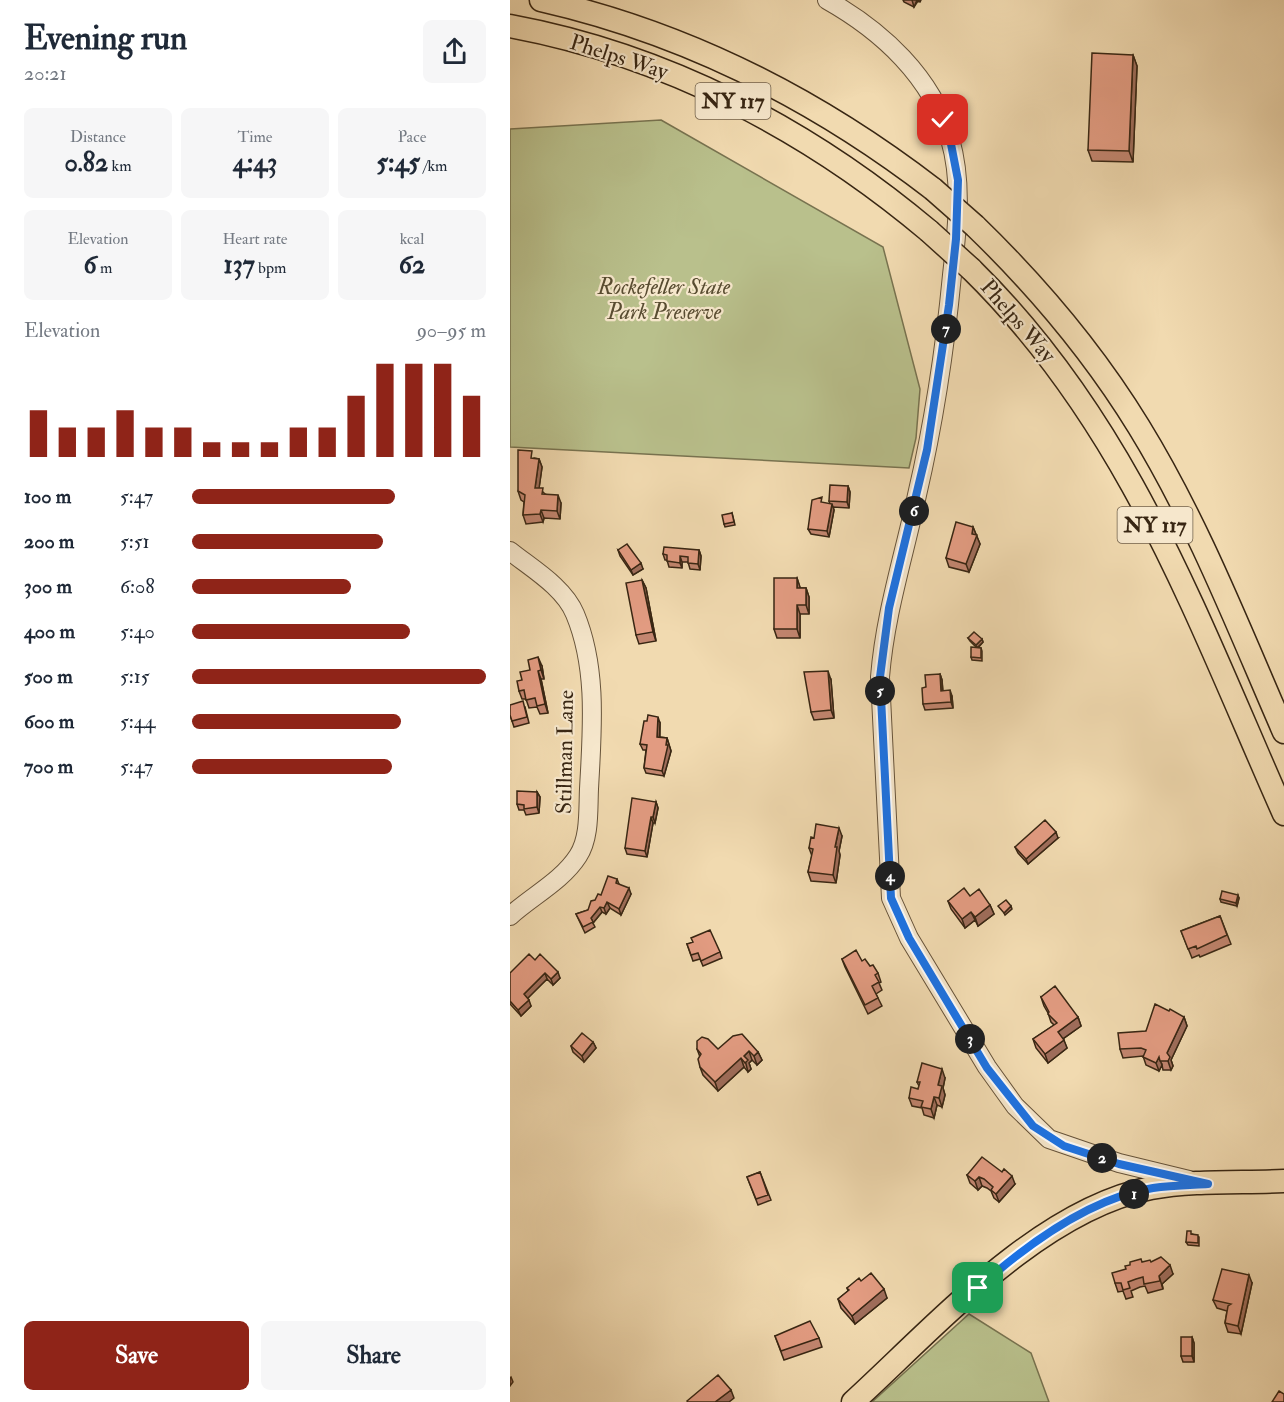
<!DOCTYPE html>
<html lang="en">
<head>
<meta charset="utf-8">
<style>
	body { margin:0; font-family:"IM FELL Double Pica",serif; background:#f6f6f7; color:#1f2937; height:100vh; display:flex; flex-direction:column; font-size:22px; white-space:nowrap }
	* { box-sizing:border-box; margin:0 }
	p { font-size:20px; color:#747a83 }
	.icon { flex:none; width:33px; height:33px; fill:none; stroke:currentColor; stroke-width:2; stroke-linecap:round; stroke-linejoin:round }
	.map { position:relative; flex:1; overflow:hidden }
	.side { display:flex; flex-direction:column; background:#fff; width:510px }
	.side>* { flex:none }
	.pin { position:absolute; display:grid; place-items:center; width:51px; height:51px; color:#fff; margin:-26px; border-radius:12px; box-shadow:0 3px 9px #0006 }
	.km { position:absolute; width:30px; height:30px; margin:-15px; border-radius:50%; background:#222; color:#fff; font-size:16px; line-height:30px; text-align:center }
	.round { display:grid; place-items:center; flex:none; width:63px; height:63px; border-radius:9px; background:#f6f6f7 }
	.headline { display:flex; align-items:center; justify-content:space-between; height:102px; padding:0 24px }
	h1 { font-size:33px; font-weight:700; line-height:45px }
	.metrics { display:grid; grid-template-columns:repeat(3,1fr); gap:9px; height:102px; padding:6px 24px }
	.metrics div { display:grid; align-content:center; border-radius:9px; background:#f6f6f7; text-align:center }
	.metrics b { font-size:26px; font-weight:700 }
	.metrics small { font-size:16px; font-weight:400 }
	.metrics p { font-size:16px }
	.chart { height:168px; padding:12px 24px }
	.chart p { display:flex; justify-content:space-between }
	.chart svg { width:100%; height:108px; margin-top:6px; stroke:#8f2418; stroke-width:6 }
	.button { display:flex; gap:12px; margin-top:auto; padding:12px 24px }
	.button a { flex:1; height:69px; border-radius:9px; background:#8f2418; color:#fff; font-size:24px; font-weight:700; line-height:69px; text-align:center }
	.button a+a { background:#f6f6f7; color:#1f2937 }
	ul { padding:0 24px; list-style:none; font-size:20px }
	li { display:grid; grid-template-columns:96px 72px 1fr; align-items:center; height:45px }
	li i { height:15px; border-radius:8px; background:#8f2418 }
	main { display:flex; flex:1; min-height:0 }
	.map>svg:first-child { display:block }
	.green { fill:#b9c08c; stroke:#787350; stroke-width:1.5 }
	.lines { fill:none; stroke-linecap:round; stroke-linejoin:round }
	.minor-casing { stroke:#66533a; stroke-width:20 }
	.major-casing { stroke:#382613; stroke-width:25 }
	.minor { stroke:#f6e7cc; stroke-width:18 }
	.major { stroke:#f1dab0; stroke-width:22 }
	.major-bridge-casing { stroke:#382613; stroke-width:25; stroke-linecap:butt }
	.major-bridge { stroke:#f1dab0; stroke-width:22 }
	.wall { fill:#c38670; stroke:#382613; stroke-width:1.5 }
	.shaded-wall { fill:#9f6d5b; stroke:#382613; stroke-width:1.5 }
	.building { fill:#e39c82; stroke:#382613; stroke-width:1.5 }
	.route-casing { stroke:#fff; stroke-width:12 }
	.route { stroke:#1a73e8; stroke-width:8 }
	.labels { text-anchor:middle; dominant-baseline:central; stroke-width:4.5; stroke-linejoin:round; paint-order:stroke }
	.shield { fill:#f6e7cc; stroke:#71604a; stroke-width:1.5 }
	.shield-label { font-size:21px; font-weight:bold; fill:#382613 }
	.street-label { font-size:22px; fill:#382613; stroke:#f6e7cc }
	.park-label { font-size:22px; font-style:italic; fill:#584c31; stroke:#f6e7cc }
</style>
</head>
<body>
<main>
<section class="side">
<div class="headline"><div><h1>Evening run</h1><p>20:21</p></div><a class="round"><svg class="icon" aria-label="share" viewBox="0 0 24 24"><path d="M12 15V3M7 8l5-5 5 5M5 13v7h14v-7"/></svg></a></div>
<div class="metrics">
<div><p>Distance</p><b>0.82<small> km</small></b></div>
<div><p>Time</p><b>4:43</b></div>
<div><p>Pace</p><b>5:45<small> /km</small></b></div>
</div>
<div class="metrics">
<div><p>Elevation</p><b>6<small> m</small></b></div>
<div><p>Heart rate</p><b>137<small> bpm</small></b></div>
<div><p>kcal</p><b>62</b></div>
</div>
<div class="chart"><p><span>Elevation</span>90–95 m</p>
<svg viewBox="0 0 160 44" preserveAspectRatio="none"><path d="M5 44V25M15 44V32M25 44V32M35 44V25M45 44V32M55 44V32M65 44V38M75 44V38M85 44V38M95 44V32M105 44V32M115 44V19M125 44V6M135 44V6M145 44V6M155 44V19"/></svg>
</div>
<ul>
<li><b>100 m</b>5:47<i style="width:69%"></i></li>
<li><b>200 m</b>5:51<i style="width:65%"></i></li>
<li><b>300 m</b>6:08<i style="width:54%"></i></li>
<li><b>400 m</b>5:40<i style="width:74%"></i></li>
<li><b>500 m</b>5:15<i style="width:100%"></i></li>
<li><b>600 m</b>5:44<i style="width:71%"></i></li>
<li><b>700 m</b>5:47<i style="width:68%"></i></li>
</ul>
<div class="button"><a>Save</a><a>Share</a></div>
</section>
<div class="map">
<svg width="774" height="1402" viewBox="0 0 774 1402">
	<rect width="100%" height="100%" fill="#f1dab0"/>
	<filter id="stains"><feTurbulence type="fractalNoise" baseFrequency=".00333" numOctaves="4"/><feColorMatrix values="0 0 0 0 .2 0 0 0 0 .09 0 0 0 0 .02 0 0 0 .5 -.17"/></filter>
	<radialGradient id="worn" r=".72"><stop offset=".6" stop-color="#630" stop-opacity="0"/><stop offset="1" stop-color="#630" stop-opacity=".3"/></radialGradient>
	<path class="green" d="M 151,120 L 373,247 L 410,389 L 406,438 L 399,468 L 0,447 L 0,129 Z
		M 459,1314 L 521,1353 L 539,1402 L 362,1402 Z"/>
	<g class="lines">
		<g class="minor-casing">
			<path id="minor" d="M 317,0 C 372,31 422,77 440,139 C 453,184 447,230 442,275 C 435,349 424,422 407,495 C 394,556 375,614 370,677 L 381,898 L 399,938 L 477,1067 L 505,1106 L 539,1139 L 609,1163 L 679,1180
				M 0,551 C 21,568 54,587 65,614 C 88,669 82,731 79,789 C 78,810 80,838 68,856 C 52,881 22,896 0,916"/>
		</g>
		<g class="major-casing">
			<path id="major" d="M 31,0 C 176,33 306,99 423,189
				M 0,26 C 156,55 298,129 419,231
				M 465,226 C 528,287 583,352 629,427 C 688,523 729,629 774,732
				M 461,269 C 619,424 686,616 774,814
				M 343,1402 C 425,1327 529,1210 641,1188 C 684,1180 731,1183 774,1181"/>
		</g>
		<use href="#minor" class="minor"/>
		<use href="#major" class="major"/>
		<g class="major-bridge-casing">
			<path id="major-bridge" d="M 423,189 L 465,226
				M 419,231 L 461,269"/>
		</g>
		<use href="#major-bridge" class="major-bridge"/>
	</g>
	<path class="wall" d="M 393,0 L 411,0 L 410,2 L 408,1 L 404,7 L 394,2 Z
		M 623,55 L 627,66 L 623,162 L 582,161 L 578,150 Z
		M 24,458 L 29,459 L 32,467 L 29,488 L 35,494 L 51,503 L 50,519 L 34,518 L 33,522 L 16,524 L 13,515 L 14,502 L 11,500 L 8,491 Z
		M 338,486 L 340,492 L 339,508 L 323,507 L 324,510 L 319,537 L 301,534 L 298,529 L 320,504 L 319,501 Z
		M 222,513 L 225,525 L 215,527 L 214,524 Z
		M 463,527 L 470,544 L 459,572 L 439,567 L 436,558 Z
		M 108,550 L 133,569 L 123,575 L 110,556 Z
		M 189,550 L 191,556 L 190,570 L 180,569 L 178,562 L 172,562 L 172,568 L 159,567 L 157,560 L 155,560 L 153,554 Z
		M 287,578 L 290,588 L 296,588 L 299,597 L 299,614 L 290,614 L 290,638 L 267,638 L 264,629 Z
		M 132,580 L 136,588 L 146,641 L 129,644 L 126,635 Z
		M 458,638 L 472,639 L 473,642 L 468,648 L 471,648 L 472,651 L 472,661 L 462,660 L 461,657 L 466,647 L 460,641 Z
		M 32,666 L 34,679 L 31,679 L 38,713 L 30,714 L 27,707 L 19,708 L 16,699 L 12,699 L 9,691 L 12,680 Z
		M 430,674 L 432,680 L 433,691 L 442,696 L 443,708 L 415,710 L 413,704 L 416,687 Z
		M 321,680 L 324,718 L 304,720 L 301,712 Z
		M 15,707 L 19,723 L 4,727 L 0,715 Z
		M 150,723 L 150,737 L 157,738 L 161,751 L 154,776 L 136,773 L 134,768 L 136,750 L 133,750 L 130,744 Z
		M 27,792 L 30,797 L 29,813 L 16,815 L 14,810 L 9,810 L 7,804 Z
		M 146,802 L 148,808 L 145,823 L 143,823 L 137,857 L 117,854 L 115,848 Z
		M 332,836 L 329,851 L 330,855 L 326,883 L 301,881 L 298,872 L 302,856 L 299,848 L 304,838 Z
		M 548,838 L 518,864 L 508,853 L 505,847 Z
		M 107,879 L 109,884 L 121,894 L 111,915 L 100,908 L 96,914 L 92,912 L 83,923 L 85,927 L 75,933 L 66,914 L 78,910 L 91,895 Z
		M 460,896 L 480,905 L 484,914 L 468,926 L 465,920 L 455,928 L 441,909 L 438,901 Z
		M 729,898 L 727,906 L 711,902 L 710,899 Z
		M 710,916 L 721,944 L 690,957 L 689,955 L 682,958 L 671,931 Z
		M 177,944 L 210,952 L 212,958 L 193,966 L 190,959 L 183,961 Z
		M 332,959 L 352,961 L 368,973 L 371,982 L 369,983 L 372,990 L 366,994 L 372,1006 L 358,1014 L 335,967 Z
		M 25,960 L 50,978 L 43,985 L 37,979 L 17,998 L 21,1006 L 11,1016 L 0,1004 L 0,973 Z
		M 531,997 L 568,1017 L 571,1026 L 553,1039 L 557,1048 L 538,1063 L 526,1048 L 523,1039 L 544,1025 L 541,1022 L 538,1013 L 534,1006 Z
		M 674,1017 L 677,1026 L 661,1060 L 663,1066 L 661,1070 L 653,1070 L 652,1065 L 649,1071 L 636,1065 L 633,1056 L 613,1058 L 610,1049 L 636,1031 Z
		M 83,1042 L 86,1048 L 74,1062 L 63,1052 L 61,1046 Z
		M 187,1049 L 208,1049 L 248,1052 L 252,1060 L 247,1065 L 242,1060 L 239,1063 L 241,1069 L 238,1072 L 234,1067 L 208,1091 L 193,1075 L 190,1067 L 190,1057 Z
		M 435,1078 L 433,1088 L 435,1095 L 432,1107 L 427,1105 L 424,1118 L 414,1115 L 412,1108 L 402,1106 L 399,1098 L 408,1089 L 409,1086 L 407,1082 Z
		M 250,1172 L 261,1200 L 248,1205 L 237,1177 Z
		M 457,1175 L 505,1184 L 489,1202 L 484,1198 L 481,1191 L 477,1188 L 472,1186 L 468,1190 L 460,1183 Z
		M 682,1234 L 689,1237 L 689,1246 L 678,1245 L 676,1242 Z
		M 632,1262 L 641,1262 L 663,1274 L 652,1284 L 653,1289 L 638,1293 L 635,1286 L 630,1287 L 621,1291 L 623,1297 L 616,1299 L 613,1291 L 608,1292 L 605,1283 Z
		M 351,1281 L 377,1298 L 345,1324 L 331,1308 L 328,1299 L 338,1291 L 337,1288 Z
		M 742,1283 L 731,1334 L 718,1332 L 715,1323 L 717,1311 L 707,1308 L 703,1300 Z
		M 265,1336 L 309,1338 L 312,1347 L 274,1360 Z
		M 682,1337 L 684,1343 L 684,1362 L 673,1362 L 671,1356 Z"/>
	<path class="shaded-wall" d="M 402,0 L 407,0 L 404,7 Z
		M 623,55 L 627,66 L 623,162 L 619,151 Z
		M 29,459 L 32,467 L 28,496 L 25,488 Z
		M 338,486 L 340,492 L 339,508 L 337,502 Z
		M 48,495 L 51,503 L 50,519 L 47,511 Z
		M 322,504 L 324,510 L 319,537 L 317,531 Z
		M 31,510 L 34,518 L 33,522 L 30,514 Z
		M 463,527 L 470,544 L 459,572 L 456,564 Z
		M 189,550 L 191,556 L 190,570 L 188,564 Z
		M 170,556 L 172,562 L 172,568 L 170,563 Z
		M 131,563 L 133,569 L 123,575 L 121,570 Z
		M 287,578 L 290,587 L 290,597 L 287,588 Z
		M 132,580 L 136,588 L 146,641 L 143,632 Z
		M 296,588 L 299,597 L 299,614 L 296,605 Z
		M 287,605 L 290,614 L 290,638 L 287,629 Z
		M 472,639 L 473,642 L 467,648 L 466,645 Z
		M 28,657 L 32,666 L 34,679 L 31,670 Z
		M 28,671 L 31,679 L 38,713 L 35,704 Z
		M 318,671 L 321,680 L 324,718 L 321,710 Z
		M 430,674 L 432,680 L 433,697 L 431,691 Z
		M 440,690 L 442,696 L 443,708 L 441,702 Z
		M 148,717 L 150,723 L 149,743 L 147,737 Z
		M 157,738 L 161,751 L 154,776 L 152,771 Z
		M 27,792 L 30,797 L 29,813 L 27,807 Z
		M 146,802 L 148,808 L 145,823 L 143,817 Z
		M 141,817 L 143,823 L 137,857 L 135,851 Z
		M 329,828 L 332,836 L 329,851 L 330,855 L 326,883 L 323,875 L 325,847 Z
		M 546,832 L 548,838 L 518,864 L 516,859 Z
		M 119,888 L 121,894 L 111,915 L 109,909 Z
		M 728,895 L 729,898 L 727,906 L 726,903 Z
		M 97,902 L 100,908 L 96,914 L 94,908 Z
		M 480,905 L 484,914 L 468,926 L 465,917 Z
		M 501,906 L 502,909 L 495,915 L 494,913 Z
		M 90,907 L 92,912 L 83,923 L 81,918 Z
		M 461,912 L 465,920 L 455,928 L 452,919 Z
		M 48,972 L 50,978 L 43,985 L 41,979 Z
		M 35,973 L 37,979 L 16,1000 L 14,994 Z
		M 19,1000 L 21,1006 L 11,1016 L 8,1010 Z
		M 568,1017 L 571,1026 L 551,1040 L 548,1032 Z
		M 674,1017 L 677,1026 L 661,1060 L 663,1066 L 661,1070 L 658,1061 L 657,1053 Z
		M 554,1040 L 557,1048 L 538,1063 L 535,1054 Z
		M 83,1042 L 86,1048 L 74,1062 L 72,1056 Z
		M 239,1051 L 242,1060 L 239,1063 L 241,1069 L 238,1072 L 234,1056 Z
		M 248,1052 L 252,1060 L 247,1065 L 244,1056 Z
		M 649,1057 L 652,1065 L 649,1071 L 646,1063 Z
		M 231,1058 L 234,1067 L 208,1091 L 205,1082 Z
		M 432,1069 L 435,1078 L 433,1088 L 435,1095 L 432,1107 L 429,1098 L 428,1085 Z
		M 424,1097 L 427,1105 L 424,1118 L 421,1109 Z
		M 502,1176 L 505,1184 L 489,1202 L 486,1194 Z
		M 469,1177 L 472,1186 L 468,1190 L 465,1181 Z
		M 660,1265 L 663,1274 L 652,1284 L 653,1289 L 649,1276 Z
		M 739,1275 L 742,1283 L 731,1334 L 728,1326 Z
		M 374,1289 L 377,1298 L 345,1324 L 342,1316 Z
		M 682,1337 L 684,1343 L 684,1362 L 682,1356 Z
		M 1,1377 L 3,1382 L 0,1386 L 0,1378 Z
		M 221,1390 L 224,1398 L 219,1402 L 205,1402 Z"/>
	<path class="building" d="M 582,53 L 623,55 L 619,151 L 578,150 Z
		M 8,450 L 22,451 L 21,458 L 29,459 L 25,488 L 33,488 L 32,494 L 48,495 L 47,511 L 31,510 L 30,514 L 13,515 L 15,495 L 8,491 Z
		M 320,485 L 338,486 L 337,502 L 319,501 Z
		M 312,497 L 311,502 L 322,504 L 317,531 L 298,529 L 302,500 Z
		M 222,513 L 224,522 L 214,524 L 212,515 Z
		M 446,522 L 463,527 L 462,534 L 467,535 L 456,564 L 436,558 Z
		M 117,544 L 131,563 L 121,570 L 108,550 Z
		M 154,547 L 189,550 L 188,564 L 178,563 L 178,557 L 170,556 L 170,563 L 157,561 L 157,555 L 153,554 Z
		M 264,578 L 287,578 L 287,588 L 296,588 L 296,605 L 287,605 L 287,629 L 264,629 Z
		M 132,580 L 143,632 L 126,635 L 116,583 Z
		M 464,632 L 472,639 L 466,645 L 458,638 Z
		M 461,647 L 471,648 L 471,658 L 461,657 Z
		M 28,657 L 31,670 L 28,671 L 35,704 L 27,706 L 25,698 L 16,700 L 14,690 L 9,691 L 7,681 L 12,680 L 10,672 L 20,670 L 18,660 Z
		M 318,671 L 321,710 L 301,712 L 294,672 Z
		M 430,674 L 431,691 L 440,690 L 441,702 L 413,704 L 412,688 L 416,687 L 415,675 Z
		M 13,701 L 17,717 L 2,721 L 0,715 L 0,705 Z
		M 138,715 L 148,717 L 147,737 L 157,738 L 156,745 L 158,745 L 152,771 L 134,768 L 137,745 L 130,744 L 134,721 L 137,721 Z
		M 7,791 L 27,792 L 27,807 L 14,809 L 14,805 L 7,804 Z
		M 122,798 L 146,802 L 143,817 L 141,817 L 135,851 L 115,848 Z
		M 535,820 L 546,832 L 516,859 L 505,847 Z
		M 306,824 L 329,828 L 325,847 L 327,847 L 323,875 L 298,872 L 303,849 L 299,848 L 301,837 L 304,838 Z
		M 98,876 L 107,879 L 106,883 L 119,888 L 109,909 L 97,902 L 94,908 L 90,907 L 81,918 L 83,922 L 73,927 L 66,914 L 78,910 L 81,901 L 85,900 L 88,894 L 91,895 Z
		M 454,888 L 460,896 L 469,889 L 480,905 L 465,917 L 461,912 L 452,919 L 438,901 Z
		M 712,891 L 728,895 L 726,903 L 710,899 Z
		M 496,900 L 501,906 L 494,913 L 488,906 Z
		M 710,916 L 717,935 L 687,949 L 686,946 L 678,949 L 671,931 Z
		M 200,930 L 210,952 L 191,961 L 188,953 L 181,955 L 177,944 L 183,942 L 181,938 Z
		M 346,950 L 352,961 L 355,959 L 360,966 L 363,965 L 368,973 L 365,975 L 369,982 L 362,986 L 368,998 L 355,1005 L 332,959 Z
		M 19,954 L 25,960 L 30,954 L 48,972 L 41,979 L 35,973 L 14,994 L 19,1000 L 8,1010 L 0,1001 L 0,973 Z
		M 545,986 L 568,1017 L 548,1032 L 554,1040 L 535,1054 L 523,1039 L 547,1023 L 538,1014 L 539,1012 L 531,997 Z
		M 645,1004 L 659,1011 L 660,1009 L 674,1017 L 657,1053 L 660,1057 L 658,1061 L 650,1061 L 649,1057 L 646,1063 L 633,1057 L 636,1050 L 631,1048 L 610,1049 L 608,1033 L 636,1031 Z
		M 72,1033 L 83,1042 L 72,1056 L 61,1046 Z
		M 232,1034 L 248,1052 L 244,1056 L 239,1051 L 234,1056 L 238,1060 L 235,1063 L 231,1058 L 205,1082 L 190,1067 L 188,1059 L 191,1054 L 187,1049 L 187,1041 L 192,1037 L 198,1039 L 208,1049 L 223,1036 Z
		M 412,1063 L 432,1069 L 428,1085 L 432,1086 L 429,1098 L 424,1097 L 421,1109 L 411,1107 L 413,1101 L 399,1098 L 401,1087 L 408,1089 L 410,1082 L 407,1082 Z
		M 472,1157 L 492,1172 L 494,1169 L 502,1176 L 486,1194 L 481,1190 L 483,1187 L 474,1179 L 469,1177 L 465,1181 L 457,1175 Z
		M 250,1172 L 258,1195 L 246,1199 L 237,1177 Z
		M 677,1231 L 681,1231 L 681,1234 L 688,1235 L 688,1243 L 676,1242 Z
		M 651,1257 L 660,1265 L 649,1276 L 650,1281 L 634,1284 L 633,1277 L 626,1279 L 618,1282 L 620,1288 L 613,1290 L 611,1283 L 605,1283 L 602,1273 L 616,1269 L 615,1266 L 620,1265 L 620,1262 L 631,1259 L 632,1262 L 640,1260 L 641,1262 Z
		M 712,1269 L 739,1275 L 728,1326 L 715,1323 L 718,1306 L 721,1304 L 703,1300 Z
		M 361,1273 L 374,1289 L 342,1316 L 328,1299 L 339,1290 L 337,1288 L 349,1278 L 351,1281 Z
		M 300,1321 L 309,1338 L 271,1351 L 265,1336 Z
		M 671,1337 L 682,1337 L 682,1356 L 671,1356 Z
		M 208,1375 L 221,1390 L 205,1402 L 178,1402 L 177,1401 Z
		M 769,1391 L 774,1394 L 774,1402 L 762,1402 Z"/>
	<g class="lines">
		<g class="route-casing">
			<path id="route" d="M 433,120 L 440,139 L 448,180 L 446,239 L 439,305 L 417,450 L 379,608 L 370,677 L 381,898 L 399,938 L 477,1068 L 523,1126 L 554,1146 L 609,1164 L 698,1184 C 680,1185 661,1185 643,1188 C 579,1198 514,1247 468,1288"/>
		</g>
		<use href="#route" class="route"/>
	</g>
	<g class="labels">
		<g class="shield">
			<rect x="185.5" y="83" width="75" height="36" rx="4.5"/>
			<rect x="607.5" y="507" width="75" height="36" rx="4.5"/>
		</g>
		<g class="shield-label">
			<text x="223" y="101">NY 117</text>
			<text x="645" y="525">NY 117</text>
		</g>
		<g class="street-label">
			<text transform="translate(109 57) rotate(18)">Phelps Way</text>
			<text transform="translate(508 321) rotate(49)">Phelps Way</text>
			<text transform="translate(55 752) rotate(-89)">Stillman Lane</text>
		</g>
		<g class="park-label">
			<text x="154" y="287">Rockefeller State<tspan x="154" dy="25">Park Preserve</tspan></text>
		</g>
	</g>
	<rect width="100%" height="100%" filter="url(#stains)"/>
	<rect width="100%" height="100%" fill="url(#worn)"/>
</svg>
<div class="pin" style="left:468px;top:1288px;background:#1e9e55"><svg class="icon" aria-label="arrive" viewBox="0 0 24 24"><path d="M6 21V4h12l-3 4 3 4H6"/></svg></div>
<div class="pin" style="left:433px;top:120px;background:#d93025"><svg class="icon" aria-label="check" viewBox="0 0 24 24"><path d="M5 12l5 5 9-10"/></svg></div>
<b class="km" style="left:624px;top:1194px">1</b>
<b class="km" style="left:592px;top:1158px">2</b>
<b class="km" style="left:460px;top:1039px">3</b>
<b class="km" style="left:380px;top:876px">4</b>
<b class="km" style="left:370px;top:691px">5</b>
<b class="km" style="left:404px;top:511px">6</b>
<b class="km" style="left:436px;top:329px">7</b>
</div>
</main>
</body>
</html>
